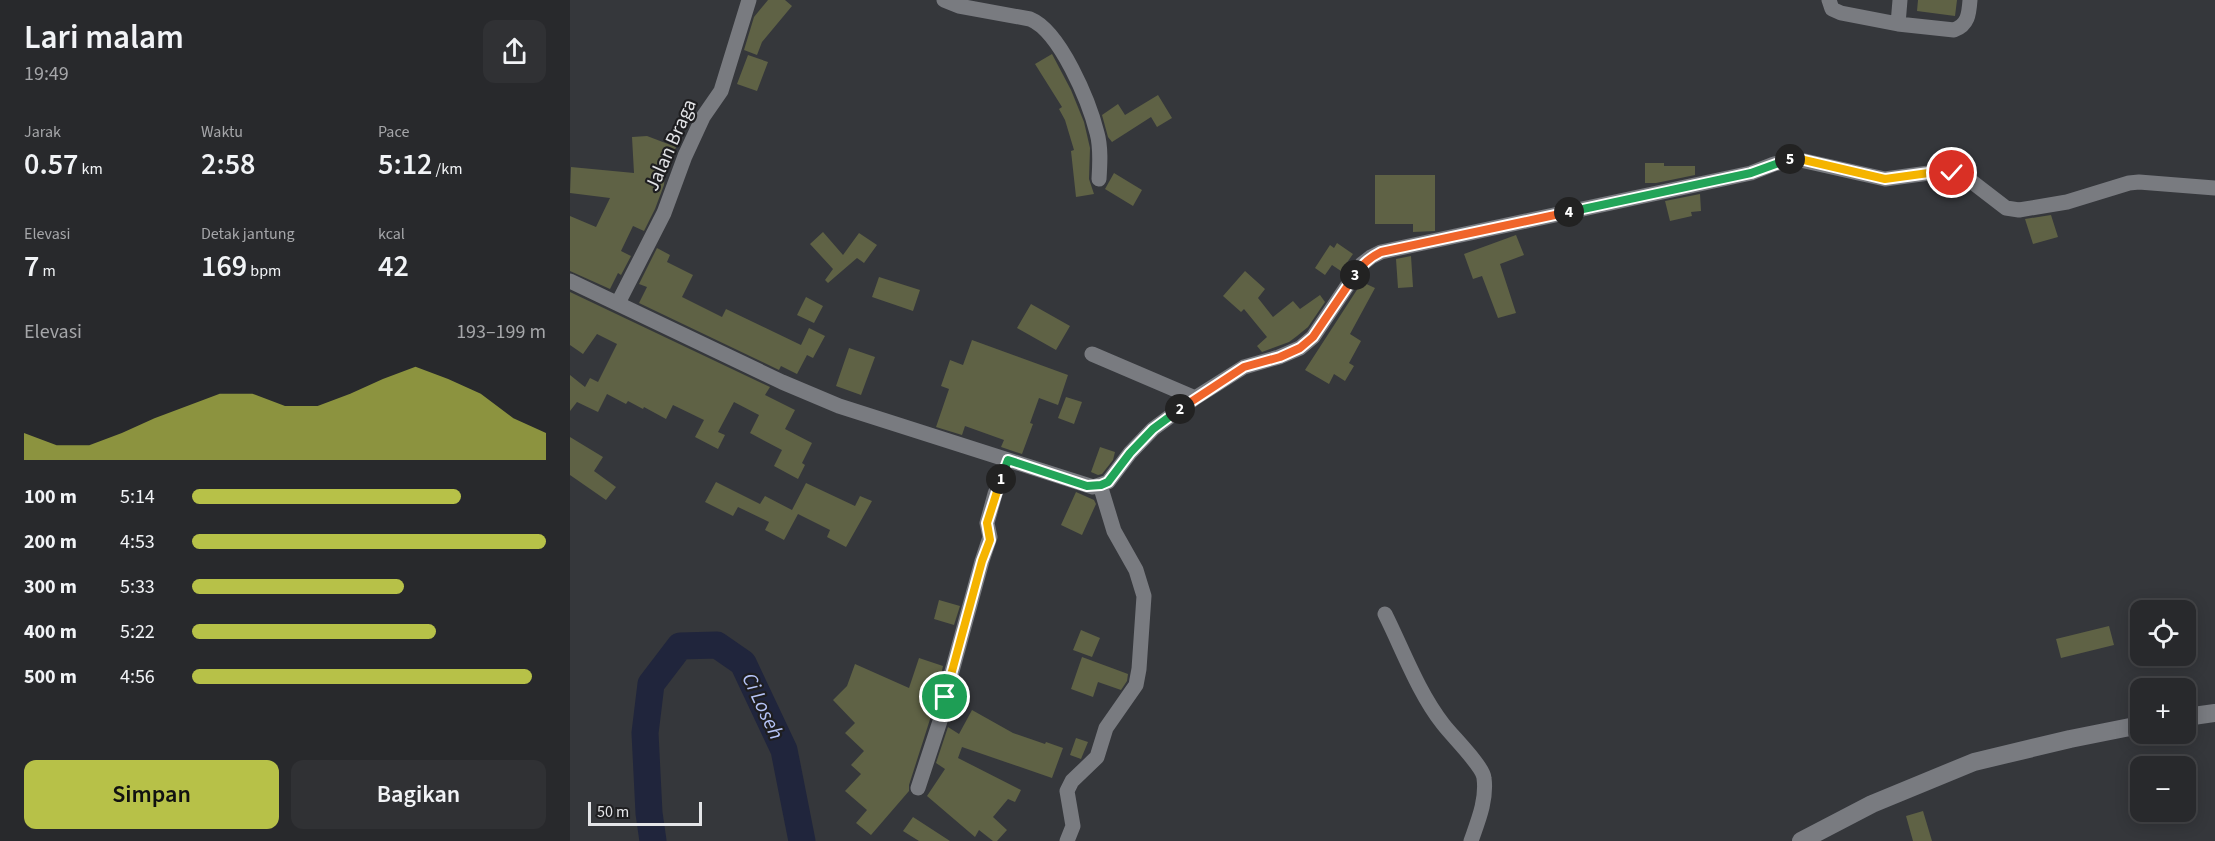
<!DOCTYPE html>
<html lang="id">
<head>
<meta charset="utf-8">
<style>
	body { margin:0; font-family:"Source Sans 3",sans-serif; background:#303134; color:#f1f3f6; height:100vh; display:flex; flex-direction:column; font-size:22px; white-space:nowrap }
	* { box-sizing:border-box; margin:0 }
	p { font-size:20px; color:#a5a6a9 }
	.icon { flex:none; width:33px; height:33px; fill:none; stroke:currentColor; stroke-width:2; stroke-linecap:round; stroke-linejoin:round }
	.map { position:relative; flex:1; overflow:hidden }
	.details { display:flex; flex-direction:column; background:#28292c; width:570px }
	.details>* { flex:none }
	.controls { position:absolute; left:1560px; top:600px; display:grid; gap:12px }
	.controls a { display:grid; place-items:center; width:66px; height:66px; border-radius:12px; background:#28292c; box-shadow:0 3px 15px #0003,0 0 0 2px #444548; font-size:30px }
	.scale { position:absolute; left:18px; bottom:15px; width:114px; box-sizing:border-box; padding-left:6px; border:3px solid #e4e5e8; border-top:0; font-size:16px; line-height:21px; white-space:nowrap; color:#e4e5e8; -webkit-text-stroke:4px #1e1e20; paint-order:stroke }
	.pin { position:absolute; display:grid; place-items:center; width:51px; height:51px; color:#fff; margin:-26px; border:3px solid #fff; border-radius:50%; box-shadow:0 2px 6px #0007 }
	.km { position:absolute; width:30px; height:30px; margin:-15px; border-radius:50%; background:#222; color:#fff; font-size:16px; line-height:30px; text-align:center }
	.round { display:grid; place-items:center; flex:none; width:63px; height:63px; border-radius:12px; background:#303134 }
	.overview { display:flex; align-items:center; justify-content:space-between; height:102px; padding:0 24px }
	h1 { font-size:33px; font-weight:600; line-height:45px }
	.metrics { display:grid; grid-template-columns:repeat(3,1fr); gap:9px; height:102px; padding:6px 24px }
	.metrics div { display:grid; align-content:center }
	.metrics b { font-size:30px; font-weight:600 }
	.metrics small { font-size:16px; font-weight:400 }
	.metrics p { font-size:16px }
	.chart { height:168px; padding:12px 24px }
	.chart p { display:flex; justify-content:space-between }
	.chart svg { width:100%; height:108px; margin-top:6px; fill:#b7c148; opacity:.7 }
	.action { display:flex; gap:12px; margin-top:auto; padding:12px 24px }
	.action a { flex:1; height:69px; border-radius:12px; background:#b7c148; color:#111; font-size:24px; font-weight:600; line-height:69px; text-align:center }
	.action a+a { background:#303134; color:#f1f3f6 }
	ul { padding:0 24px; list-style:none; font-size:20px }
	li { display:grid; grid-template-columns:96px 72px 1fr; align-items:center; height:45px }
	li i { height:15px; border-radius:8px; background:#b7c148 }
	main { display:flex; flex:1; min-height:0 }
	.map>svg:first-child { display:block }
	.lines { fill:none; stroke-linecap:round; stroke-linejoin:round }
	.river { stroke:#20253c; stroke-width:27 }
	.building { fill:#5f6245 }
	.minor { stroke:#797b80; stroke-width:15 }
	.tertiary { stroke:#797b80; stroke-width:18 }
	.split-1-casing { stroke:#fff; stroke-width:12 }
	.split-2-casing { stroke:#fff; stroke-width:12 }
	.split-3-casing { stroke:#fff; stroke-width:12 }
	.split-4-casing { stroke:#fff; stroke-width:12 }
	.split-5-casing { stroke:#fff; stroke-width:12 }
	.split-6-casing { stroke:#fff; stroke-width:12 }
	.split-1 { stroke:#f5b400; stroke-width:8 }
	.split-2 { stroke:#22a559; stroke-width:8 }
	.split-3 { stroke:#f0652b; stroke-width:8 }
	.split-4 { stroke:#f0652b; stroke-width:8 }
	.split-5 { stroke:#22a559; stroke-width:8 }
	.split-6 { stroke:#f5b400; stroke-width:8 }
	.labels { text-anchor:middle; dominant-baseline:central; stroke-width:4.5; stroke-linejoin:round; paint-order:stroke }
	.street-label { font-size:20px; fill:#e4e5e8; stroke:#1e1e20 }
	.water-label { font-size:21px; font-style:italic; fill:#b6c4f7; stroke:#1e1e20 }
</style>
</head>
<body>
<main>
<section class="details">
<div class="overview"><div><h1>Lari malam</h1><p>19:49</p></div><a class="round"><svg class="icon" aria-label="share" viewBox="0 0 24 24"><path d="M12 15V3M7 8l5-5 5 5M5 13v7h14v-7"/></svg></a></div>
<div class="metrics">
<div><p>Jarak</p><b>0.57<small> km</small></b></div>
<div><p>Waktu</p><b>2:58</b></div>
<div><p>Pace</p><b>5:12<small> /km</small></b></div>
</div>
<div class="metrics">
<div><p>Elevasi</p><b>7<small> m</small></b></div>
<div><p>Detak jantung</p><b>169<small> bpm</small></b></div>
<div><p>kcal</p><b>42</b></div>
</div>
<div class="chart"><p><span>Elevasi</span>193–199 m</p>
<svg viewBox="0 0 160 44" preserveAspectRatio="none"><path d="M0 44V33L10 38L20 38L30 33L40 27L50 22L60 17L70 17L80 22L90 22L100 17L110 11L120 6L130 11L140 17L150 27L160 33V44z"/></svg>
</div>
<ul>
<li><b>100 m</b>5:14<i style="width:76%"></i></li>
<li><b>200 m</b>4:53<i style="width:100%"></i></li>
<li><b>300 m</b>5:33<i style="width:60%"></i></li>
<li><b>400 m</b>5:22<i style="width:69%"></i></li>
<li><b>500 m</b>4:56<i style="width:96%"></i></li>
</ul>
<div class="action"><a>Simpan</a><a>Bagikan</a></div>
</section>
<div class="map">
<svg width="1645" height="841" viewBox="0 0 1645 841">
	<rect width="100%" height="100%" fill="#35373b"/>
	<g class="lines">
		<path class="river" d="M 83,841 L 79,813 L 75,733 L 81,684 L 110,646 L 147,645 L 173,663 L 214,750 L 232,841"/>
	</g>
	<path class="building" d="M 198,0 L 215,0 L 222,6 L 192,42 L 187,55 L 174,50 L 184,17 Z
		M 1348,0 L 1387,0 L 1385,16 L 1347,11 Z
		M 482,54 L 501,90 L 514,122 L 520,148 L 519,179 L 524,194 L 506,197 L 501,151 L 504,150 L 495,120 L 489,109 L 492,107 L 465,64 Z
		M 178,55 L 198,62 L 187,91 L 167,84 Z
		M 588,95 L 602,118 L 587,127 L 581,117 L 542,142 L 538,137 L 532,115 L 548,104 L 555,115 Z
		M 77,136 L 106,147 L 100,165 L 96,164 L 94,185 L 85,209 L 74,231 L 63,226 L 51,251 L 61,256 L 51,275 L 48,273 L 40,289 L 0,271 L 0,216 L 26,227 L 40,198 L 0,193 L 1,167 L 64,173 L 62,137 Z
		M 1075,163 L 1094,163 L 1094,166 L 1125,166 L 1125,175 L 1086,183 L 1075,183 Z
		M 544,173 L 572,190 L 563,206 L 535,189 Z
		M 805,175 L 865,175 L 865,231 L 843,232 L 843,224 L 805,224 Z
		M 1130,194 L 1131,211 L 1121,212 L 1122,216 L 1100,221 L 1095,201 Z
		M 1481,215 L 1488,237 L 1463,244 L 1455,219 Z
		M 253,232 L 273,255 L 289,233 L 307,245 L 294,263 L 287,258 L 258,283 L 255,280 L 263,269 L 240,244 Z
		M 946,235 L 954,255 L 930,264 L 946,313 L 928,318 L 912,276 L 903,279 L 894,254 Z
		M 767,243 L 783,254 L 771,271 L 762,265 L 755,275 L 745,268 L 760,245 L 764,248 Z
		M 87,248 L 100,255 L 97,262 L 123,275 L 112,297 L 152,317 L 156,309 L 231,345 L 239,328 L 255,336 L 243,358 L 237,355 L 227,374 L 211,366 L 209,370 L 69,303 L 77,287 L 69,284 Z
		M 841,256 L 843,287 L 828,288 L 826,259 Z
		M 675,271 L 695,289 L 688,298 L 703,317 L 723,301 L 730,309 L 750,295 L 755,302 L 738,327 L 727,336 L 719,342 L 692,352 L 687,346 L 697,337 L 674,309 L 671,312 L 653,296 Z
		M 309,277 L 350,290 L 343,311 L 302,297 Z
		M 792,282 L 805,288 L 780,334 L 791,341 L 779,363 L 784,366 L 775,381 L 764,374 L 759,384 L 735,370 Z
		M 0,292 L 200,387 L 195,395 L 225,410 L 215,429 L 242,443 L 232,463 L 235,465 L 228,479 L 204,466 L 212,450 L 180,433 L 189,415 L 164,402 L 148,432 L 155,435 L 148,449 L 125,437 L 134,420 L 103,405 L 96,419 L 74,407 L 73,409 L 58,401 L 56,404 L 37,394 L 28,412 L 7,402 L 0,411 L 0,375 L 15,387 L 20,378 L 28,382 L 47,344 L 27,334 L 13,354 L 0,345 Z
		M 236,297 L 253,306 L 244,323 L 227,315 Z
		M 461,304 L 500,326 L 486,350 L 447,328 Z
		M 402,340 L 498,375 L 488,405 L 469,398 L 460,423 L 463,424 L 452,454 L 431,447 L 434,440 L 395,426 L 392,435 L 366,427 L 379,389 L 371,386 L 380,360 L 393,365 Z
		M 279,348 L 305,357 L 291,395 L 266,386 Z
		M 496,397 L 512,402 L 504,424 L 488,418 Z
		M 0,437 L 33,457 L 24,471 L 46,487 L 36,500 L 0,475 Z
		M 530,447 L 545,452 L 543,460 L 532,474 L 528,475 L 521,472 Z
		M 146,482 L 190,504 L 195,496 L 222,510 L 236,483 L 285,506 L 290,496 L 302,501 L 276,547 L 257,537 L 260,530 L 228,514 L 214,540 L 195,530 L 199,522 L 168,507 L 163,516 L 135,502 Z
		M 506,492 L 524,500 L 526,504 L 512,535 L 491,525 Z
		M 369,600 L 390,606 L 384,625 L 364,619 Z
		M 1539,626 L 1544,645 L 1491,658 L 1486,639 Z
		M 511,630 L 530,638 L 522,657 L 503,650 Z
		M 512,657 L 558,674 L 557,681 L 551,690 L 528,682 L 523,697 L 501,689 Z
		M 349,658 L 373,666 L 363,710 L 339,785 L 339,791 L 301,835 L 286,823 L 297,810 L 275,791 L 291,774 L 281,765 L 294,751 L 275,733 L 285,723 L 263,700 L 277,686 L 285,664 L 339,688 Z
		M 402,710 L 443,733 L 475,744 L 476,742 L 493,748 L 482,778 L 392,747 L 388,758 L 451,790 L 445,802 L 438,799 L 423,817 L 437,830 L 427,841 L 423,841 L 409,830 L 405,837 L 357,796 L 375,769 L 366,763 L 378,727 L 389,734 Z
		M 506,738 L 518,742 L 511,759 L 500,755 Z
		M 1353,811 L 1362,841 L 1343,841 L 1336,816 Z
		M 343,817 L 380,841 L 349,841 L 333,831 Z"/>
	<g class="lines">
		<path class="minor" d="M 374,0 L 389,6 L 460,19 C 490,31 519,101 527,133 C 531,147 530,164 529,179
			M 1259,0 L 1262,9 L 1271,13 L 1328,24 L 1384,30 C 1398,25 1399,14 1400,0
			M 1328,24 L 1330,0
			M 0,281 L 212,382 L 269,406 L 523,487 L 538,482 L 560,453 L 583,429 L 625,398 L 674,367 L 709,357 L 730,348 L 743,337 L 792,264 L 801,257 L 811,252 L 1181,173 L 1204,164 L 1226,159 L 1315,179 L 1366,172 L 1382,173 L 1397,178 L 1436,208 L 1449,210 L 1497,202 L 1559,183 L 1569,182 L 1645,188
			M 48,303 L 94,213 L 115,156 L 133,117 L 151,91 L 179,0
			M 522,354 L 625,398
			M 815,614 C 833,650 848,692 873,724 C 882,736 913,766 914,778 C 917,800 908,821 901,841
			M 348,788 L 373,712 L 375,697 L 412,561 L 420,537 L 417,523 L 425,494 L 438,460
			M 497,841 L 503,826 L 497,791 L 502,781 L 527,757 L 536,728 L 566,685 L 569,669 L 574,596 L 566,570 L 544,531 L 530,485"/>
		<path class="tertiary" d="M 1616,717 L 1645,713
			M 1231,841 L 1302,804 L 1404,762 L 1500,739 L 1570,725"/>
	</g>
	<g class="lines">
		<g class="split-1-casing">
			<path id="split-1" d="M 375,697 L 412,561 L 420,540 L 417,523 L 431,479"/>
		</g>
		<g class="split-2-casing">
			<path id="split-2" d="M 431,479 L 438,460 L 517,486 L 531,485 L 538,482 L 560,453 L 583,429 L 610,409"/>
		</g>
		<g class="split-3-casing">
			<path id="split-3" d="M 610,409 L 674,367 L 710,357 L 730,348 L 743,337 L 785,275"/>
		</g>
		<g class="split-4-casing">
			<path id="split-4" d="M 785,275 C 792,264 799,258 811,252 L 999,212"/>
		</g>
		<g class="split-5-casing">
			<path id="split-5" d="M 999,212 L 1181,173 L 1220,159"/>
		</g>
		<g class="split-6-casing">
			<path id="split-6" d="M 1220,159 L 1234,160 L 1315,179 L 1366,172 L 1382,173"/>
		</g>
		<use href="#split-1" class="split-1"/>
		<use href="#split-2" class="split-2"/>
		<use href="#split-3" class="split-3"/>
		<use href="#split-4" class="split-4"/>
		<use href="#split-5" class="split-5"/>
		<use href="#split-6" class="split-6"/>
	</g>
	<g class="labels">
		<g class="street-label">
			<text transform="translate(101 145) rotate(-66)">Jalan Braga</text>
		</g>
		<g class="water-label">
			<text transform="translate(193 706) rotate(65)">Ci Loseh</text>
		</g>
	</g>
</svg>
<div class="controls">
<a><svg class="icon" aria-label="locate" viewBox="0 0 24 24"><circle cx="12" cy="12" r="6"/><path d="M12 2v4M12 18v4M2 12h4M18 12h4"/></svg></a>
<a>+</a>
<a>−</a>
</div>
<div class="scale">50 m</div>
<div class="pin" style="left:375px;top:697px;background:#1e9e55"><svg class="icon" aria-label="arrive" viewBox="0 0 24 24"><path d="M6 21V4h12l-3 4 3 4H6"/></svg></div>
<div class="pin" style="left:1382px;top:173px;background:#d93025"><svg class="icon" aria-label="check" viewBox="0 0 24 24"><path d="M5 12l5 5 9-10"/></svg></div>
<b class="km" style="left:431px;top:479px">1</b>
<b class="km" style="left:610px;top:409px">2</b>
<b class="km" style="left:785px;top:275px">3</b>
<b class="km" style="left:999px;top:212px">4</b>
<b class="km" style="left:1220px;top:159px">5</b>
</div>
</main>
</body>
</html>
